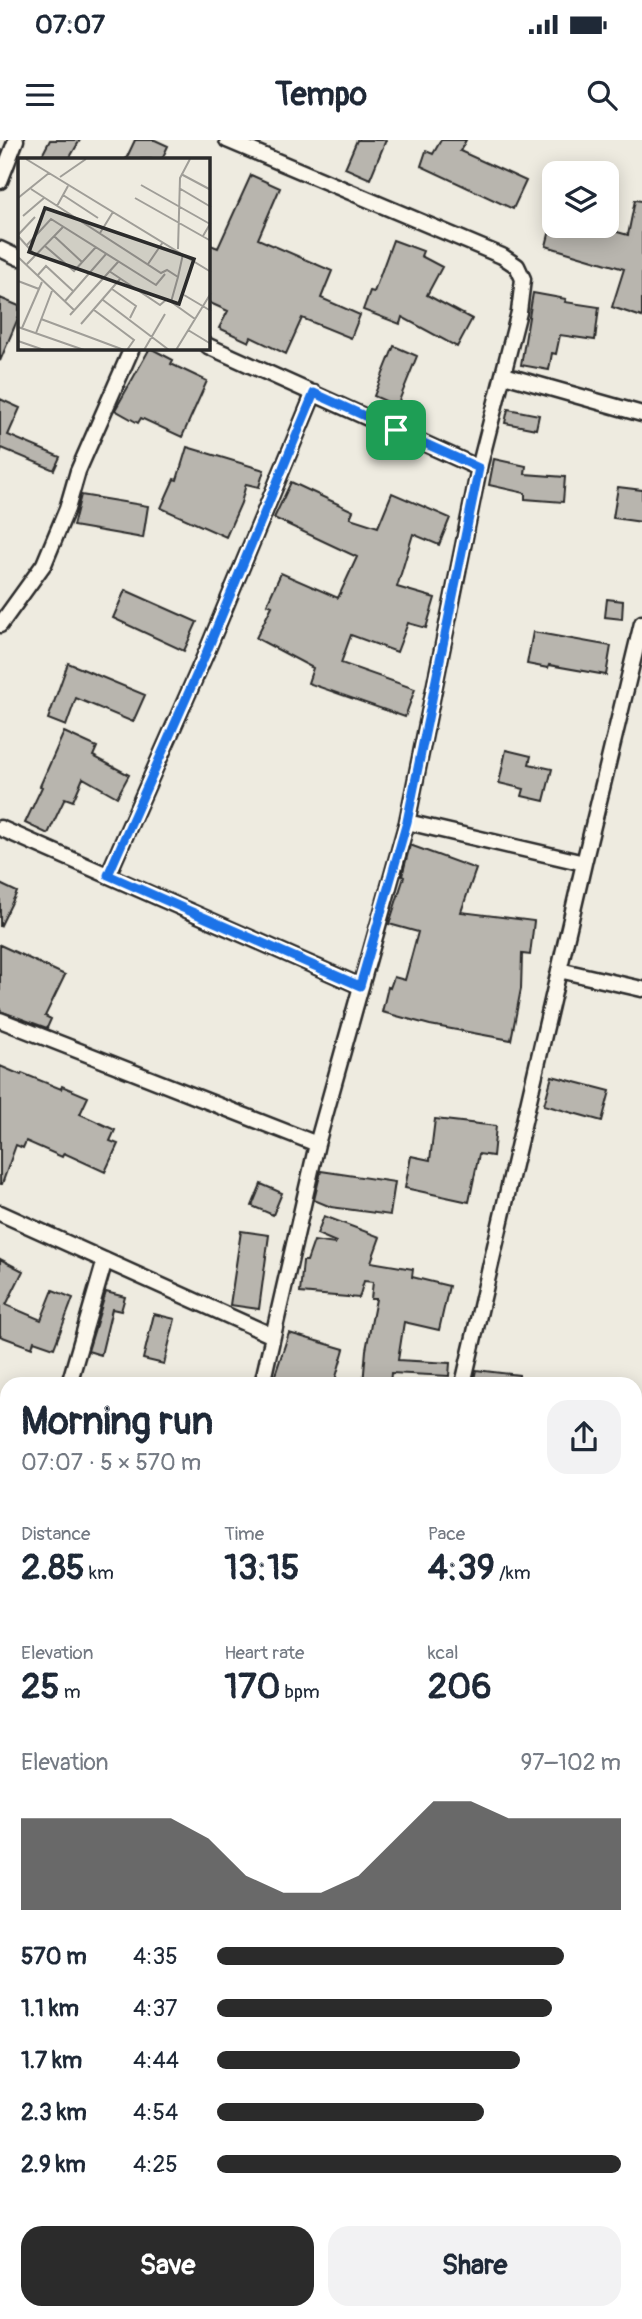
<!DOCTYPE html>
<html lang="en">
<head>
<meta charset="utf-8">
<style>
	body { margin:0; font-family:Pangolin,sans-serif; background:#f2f2f3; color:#1f2937; height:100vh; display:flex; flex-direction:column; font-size:26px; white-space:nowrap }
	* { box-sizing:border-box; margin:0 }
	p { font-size:23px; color:#747a83 }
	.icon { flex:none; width:38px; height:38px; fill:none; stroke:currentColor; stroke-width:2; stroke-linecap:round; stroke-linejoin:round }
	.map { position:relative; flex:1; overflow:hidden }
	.side { position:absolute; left:0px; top:1237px; width:642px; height:943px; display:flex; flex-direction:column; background:#fff; border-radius:21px 21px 0 0; box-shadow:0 4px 18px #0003 }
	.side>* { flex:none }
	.controls { position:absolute; left:542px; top:21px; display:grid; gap:14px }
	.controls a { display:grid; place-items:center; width:77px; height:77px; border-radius:14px; background:#fff; box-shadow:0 4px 18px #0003; font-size:35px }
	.pin { position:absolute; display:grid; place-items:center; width:60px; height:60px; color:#fff; margin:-30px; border-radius:14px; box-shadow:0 4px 10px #0006 }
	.round { display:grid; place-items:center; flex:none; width:74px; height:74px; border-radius:21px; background:#f2f2f3 }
	.headline { display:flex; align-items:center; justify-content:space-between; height:119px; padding:0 21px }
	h1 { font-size:38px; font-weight:800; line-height:52px }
	.stats { display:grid; grid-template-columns:repeat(3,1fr); gap:10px; height:119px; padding:7px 21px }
	.stats div { display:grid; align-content:center }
	.stats b { font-size:35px; font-weight:800 }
	.stats small { font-size:19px; font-weight:400 }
	.stats p { font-size:19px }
	.chart { height:196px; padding:14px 21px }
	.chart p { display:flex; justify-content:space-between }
	.chart svg { width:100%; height:126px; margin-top:7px; fill:#2b2b2b; opacity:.7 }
	.cta { display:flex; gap:14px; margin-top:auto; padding:14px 21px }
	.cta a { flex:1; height:80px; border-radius:21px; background:#2b2b2b; color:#fff; font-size:28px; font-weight:800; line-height:80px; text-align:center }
	.cta a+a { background:#f2f2f3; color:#1f2937 }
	ul { padding:0 21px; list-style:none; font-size:23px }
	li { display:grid; grid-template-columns:112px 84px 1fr; align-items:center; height:52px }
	li i { height:18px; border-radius:9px; background:#2b2b2b }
	.status { display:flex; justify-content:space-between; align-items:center; height:49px; padding:0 35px; background:#fff; direction:ltr }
	.status svg { height:19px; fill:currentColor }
	header { display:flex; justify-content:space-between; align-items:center; height:91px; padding:0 21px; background:#fff; font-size:32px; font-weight:800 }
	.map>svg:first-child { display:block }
	.building { fill:#b8b5ae; stroke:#2b2b2b; stroke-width:2 }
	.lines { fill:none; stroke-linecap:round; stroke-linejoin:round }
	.street-casing { stroke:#2b2b2b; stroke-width:19 }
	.highway-casing { stroke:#2b2b2b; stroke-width:32 }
	.street { stroke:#fbf7ec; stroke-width:14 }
	.highway { stroke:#fbf7ec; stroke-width:26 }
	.route-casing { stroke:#fff; stroke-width:14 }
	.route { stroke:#1a73e8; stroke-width:9 }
	.inset-road { fill:none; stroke:#a09e98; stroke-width:2 }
	.view { fill:#2b2b2b; fill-opacity:0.15; stroke:#2b2b2b; stroke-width:3.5 }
	.inset-edge { fill:none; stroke:#2b2b2b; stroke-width:3.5 }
</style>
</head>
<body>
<div class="status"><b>07:07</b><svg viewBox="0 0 49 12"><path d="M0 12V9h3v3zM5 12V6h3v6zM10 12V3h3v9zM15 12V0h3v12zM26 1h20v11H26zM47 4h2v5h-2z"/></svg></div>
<header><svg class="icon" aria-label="menu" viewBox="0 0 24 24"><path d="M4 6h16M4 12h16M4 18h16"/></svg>Tempo<svg class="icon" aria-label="search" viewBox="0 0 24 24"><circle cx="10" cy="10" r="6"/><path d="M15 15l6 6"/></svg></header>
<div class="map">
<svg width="642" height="2179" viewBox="0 0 642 2179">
	<rect width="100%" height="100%" fill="#eeebe0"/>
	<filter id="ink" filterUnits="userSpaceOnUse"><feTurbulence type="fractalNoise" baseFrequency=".0143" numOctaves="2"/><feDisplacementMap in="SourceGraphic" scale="14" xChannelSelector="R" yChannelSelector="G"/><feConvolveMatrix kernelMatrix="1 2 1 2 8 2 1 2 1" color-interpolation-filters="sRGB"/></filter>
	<g filter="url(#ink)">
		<path class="building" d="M 50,0 L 80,0 L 69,19 L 40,19 Z
			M 135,0 L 155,0 L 168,6 L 162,19 L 126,19 Z
			M 357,0 L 386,0 L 370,39 L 345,28 Z
			M 441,0 L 466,0 L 460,11 L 526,41 L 513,69 L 421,26 L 426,11 L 433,14 Z
			M 251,35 L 280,48 L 258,99 L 332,131 L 321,158 L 360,175 L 351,198 L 302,178 L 286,214 L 251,197 L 249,202 L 219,188 L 228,171 L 208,162 L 208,104 L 218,108 Z
			M 635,60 L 642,61 L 642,177 L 612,167 L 624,129 L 546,106 L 551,86 L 596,86 L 628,95 Z
			M 393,100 L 423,111 L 421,116 L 442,127 L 427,155 L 472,179 L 457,207 L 402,177 L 400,184 L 363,170 L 370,151 L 374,152 Z
			M 533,153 L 566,159 L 565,162 L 599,167 L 595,200 L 560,195 L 556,214 L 552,213 L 549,230 L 521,225 Z
			M 0,158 L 19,166 L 19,176 L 0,221 Z
			M 394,206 L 417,216 L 397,266 L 374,256 Z
			M 150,208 L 173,220 L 171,224 L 207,241 L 182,297 L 141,278 L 138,283 L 115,270 Z
			M 0,259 L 20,268 L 8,295 L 60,317 L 54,330 L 2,308 L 0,313 Z
			M 508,269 L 539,275 L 536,289 L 505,283 Z
			M 187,307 L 264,330 L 259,347 L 246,344 L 241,363 L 226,397 L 161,368 L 174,339 L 177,340 Z
			M 494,319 L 526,326 L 525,334 L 565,337 L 563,362 L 525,359 L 525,353 L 489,345 Z
			M 291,342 L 353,371 L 350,378 L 378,387 L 392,353 L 450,378 L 439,405 L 413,394 L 397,447 L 435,458 L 426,488 L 408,483 L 397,512 L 351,495 L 341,523 L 415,549 L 405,577 L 308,543 L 313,528 L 256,498 L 272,466 L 267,464 L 281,433 L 338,458 L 357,417 L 274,378 Z
			M 618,347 L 642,350 L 642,382 L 613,378 Z
			M 81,355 L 148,366 L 143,398 L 73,386 Z
			M 125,450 L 197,482 L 184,511 L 113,478 Z
			M 607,459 L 623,461 L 622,479 L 605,477 Z
			M 533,492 L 611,506 L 606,535 L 549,525 L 548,528 L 527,524 Z
			M 68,523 L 145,555 L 133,582 L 76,558 L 66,586 L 48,579 Z
			M 64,592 L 97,607 L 93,616 L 129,635 L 117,657 L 83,638 L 73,661 L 65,658 L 48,694 L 25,683 L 42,647 L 40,646 Z
			M 506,610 L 531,616 L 529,624 L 552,629 L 544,661 L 522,656 L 524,649 L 499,643 Z
			M 410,705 L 476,729 L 461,772 L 534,781 L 530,815 L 522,814 L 521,849 L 511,900 L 430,885 L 382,872 L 388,847 L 390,848 L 394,837 L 405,840 L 418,792 L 389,784 L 404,737 L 402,736 Z
			M 0,744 L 17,752 L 0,787 Z
			M 0,805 L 65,835 L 45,876 L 51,879 L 47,888 L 0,871 Z
			M 0,926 L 21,935 L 22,933 L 61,949 L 62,946 L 88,957 L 80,974 L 115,990 L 110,1001 L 118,1004 L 105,1032 L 64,1013 L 62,1017 L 26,1001 L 23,1008 L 16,1005 L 2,1044 L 0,1044 Z
			M 552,936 L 610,951 L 602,981 L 544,965 Z
			M 435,979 L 496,986 L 493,1016 L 479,1014 L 469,1062 L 405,1048 L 411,1016 L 430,1020 Z
			M 321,1031 L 395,1042 L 390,1075 L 331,1067 L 314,1060 Z
			M 261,1044 L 282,1053 L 273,1075 L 252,1066 Z
			M 324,1076 L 380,1097 L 371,1122 L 413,1129 L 412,1137 L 449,1146 L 439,1190 L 404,1182 L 398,1220 L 450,1223 L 449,1236 L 391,1233 L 390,1244 L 363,1244 L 366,1210 L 376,1159 L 371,1159 L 373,1142 L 364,1141 L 359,1158 L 300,1153 L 303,1121 L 307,1121 L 314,1101 L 335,1104 L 336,1102 L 317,1094 Z
			M 241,1091 L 269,1095 L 259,1169 L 230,1165 Z
			M 0,1119 L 23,1131 L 6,1165 L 41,1180 L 53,1150 L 73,1158 L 54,1208 L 34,1201 L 32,1208 L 0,1196 Z
			M 106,1152 L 125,1157 L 121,1171 L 112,1169 L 101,1215 L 88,1211 Z
			M 154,1174 L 175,1179 L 164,1224 L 143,1219 Z
			M 289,1193 L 344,1209 L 334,1244 L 272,1244 Z
			M 476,1230 L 519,1235 L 519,1244 L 473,1244 Z"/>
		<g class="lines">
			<g class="street-casing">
				<path id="street" d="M 227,0 L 502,116 L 517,126 L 523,139 L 519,172 L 479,328 L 407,682 L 317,1004 L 262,1244
					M 0,41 L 16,0
					M 0,109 L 19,118
					M 208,206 L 479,328
					M 504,235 L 642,274
					M 0,485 L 44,424 L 67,369 L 78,331 L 132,208
					M 407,682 L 584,723
					M 0,688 L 360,846
					M 108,735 L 207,511 L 314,253
					M 559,830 L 642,849
					M 0,880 L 317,1004
					M 0,1073 L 273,1196
					M 69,1244 L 105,1120
					M 463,1244 L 584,723 L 642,483
					M 0,1287 L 7,1289
					M 0,1514 L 7,1486
					M 635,1665 L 642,1667
					M 0,1985 L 4,1996 L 0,2019
					M 635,2006 L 642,2005
					M 0,2069 L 7,2070"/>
			</g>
			<g class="highway-casing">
				<path id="highway" d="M 635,2098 L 642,2068
					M 617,2179 L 618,2174"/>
			</g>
			<use href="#street" class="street"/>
			<use href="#highway" class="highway"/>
		</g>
	</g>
	<g class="lines" filter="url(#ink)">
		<g class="route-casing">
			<path id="route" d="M 314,253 L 479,328 L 407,682 L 360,846 L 108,735 L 207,511 Z"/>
		</g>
		<use href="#route" class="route"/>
	</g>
	<g transform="translate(18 18)">
		<rect width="192" height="192" fill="#eeebe0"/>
		<path class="inset-road" d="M 8,1 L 193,114M 163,16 L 193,32M 42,19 L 68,1M 123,27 L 192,66 L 185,78M 161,30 L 193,49M 13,31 L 143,115 L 149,112 L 160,119 L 165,96M 45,37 L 80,60M 0,40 L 31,15M 117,40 L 193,83M 39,48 L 50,28M 5,58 L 26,40M 82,75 L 95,54M 0,77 L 17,59M 0,78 L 18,98M 36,78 L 64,104M 8,88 L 33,61 L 138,127 L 147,116M 27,88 L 56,113 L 78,89M 160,91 L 162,20 L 172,1M 0,99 L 56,152M 9,106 L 45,69M 130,106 L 145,84M 91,113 L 142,147 L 149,141 L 177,161M 19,118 L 28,108 L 55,133M 0,123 L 21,131M 94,131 L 118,148 L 112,160M 166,137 L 193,153M 85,142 L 151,192M 47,143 L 88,96M 153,144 L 160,119M 76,152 L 116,182 L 109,192M 52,157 L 100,104M 23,161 L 106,192M 63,166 L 102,121M 0,169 L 66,192M 4,170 L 24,124M 170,172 L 193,186M 18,175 L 34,133M 0,183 L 26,192M 126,192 L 147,156M 158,192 L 193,135"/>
		<path class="view" d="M 27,50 L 176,101 L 161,146 L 11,94 Z"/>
		<rect width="192" height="192" class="inset-edge"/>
	</g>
</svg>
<div class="controls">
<a><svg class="icon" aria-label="layers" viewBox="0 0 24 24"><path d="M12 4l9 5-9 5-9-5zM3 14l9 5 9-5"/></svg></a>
</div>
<div class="pin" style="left:396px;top:290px;background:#1e9e55"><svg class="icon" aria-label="arrive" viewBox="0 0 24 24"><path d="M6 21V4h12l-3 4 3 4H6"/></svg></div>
<section class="side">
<div class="headline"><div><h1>Morning run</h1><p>07:07 · 5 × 570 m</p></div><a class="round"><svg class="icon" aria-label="share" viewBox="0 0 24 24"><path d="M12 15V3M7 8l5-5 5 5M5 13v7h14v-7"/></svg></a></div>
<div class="stats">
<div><p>Distance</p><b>2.85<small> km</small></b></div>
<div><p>Time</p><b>13:15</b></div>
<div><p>Pace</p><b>4:39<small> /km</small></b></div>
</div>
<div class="stats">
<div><p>Elevation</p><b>25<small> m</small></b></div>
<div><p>Heart rate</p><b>170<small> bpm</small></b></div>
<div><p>kcal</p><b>206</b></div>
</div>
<div class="chart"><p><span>Elevation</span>97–102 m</p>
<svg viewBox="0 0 160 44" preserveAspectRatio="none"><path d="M0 44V12L10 12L20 12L30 12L40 12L50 19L60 32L70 38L80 38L90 32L100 19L110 6L120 6L130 12L140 12L150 12L160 12V44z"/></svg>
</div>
<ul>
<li><b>570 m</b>4:35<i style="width:86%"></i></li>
<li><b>1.1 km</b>4:37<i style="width:83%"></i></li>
<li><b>1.7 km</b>4:44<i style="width:75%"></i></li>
<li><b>2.3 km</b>4:54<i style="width:66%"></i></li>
<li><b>2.9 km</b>4:25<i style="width:100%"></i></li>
</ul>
<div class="cta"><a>Save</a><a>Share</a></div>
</section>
</div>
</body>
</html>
